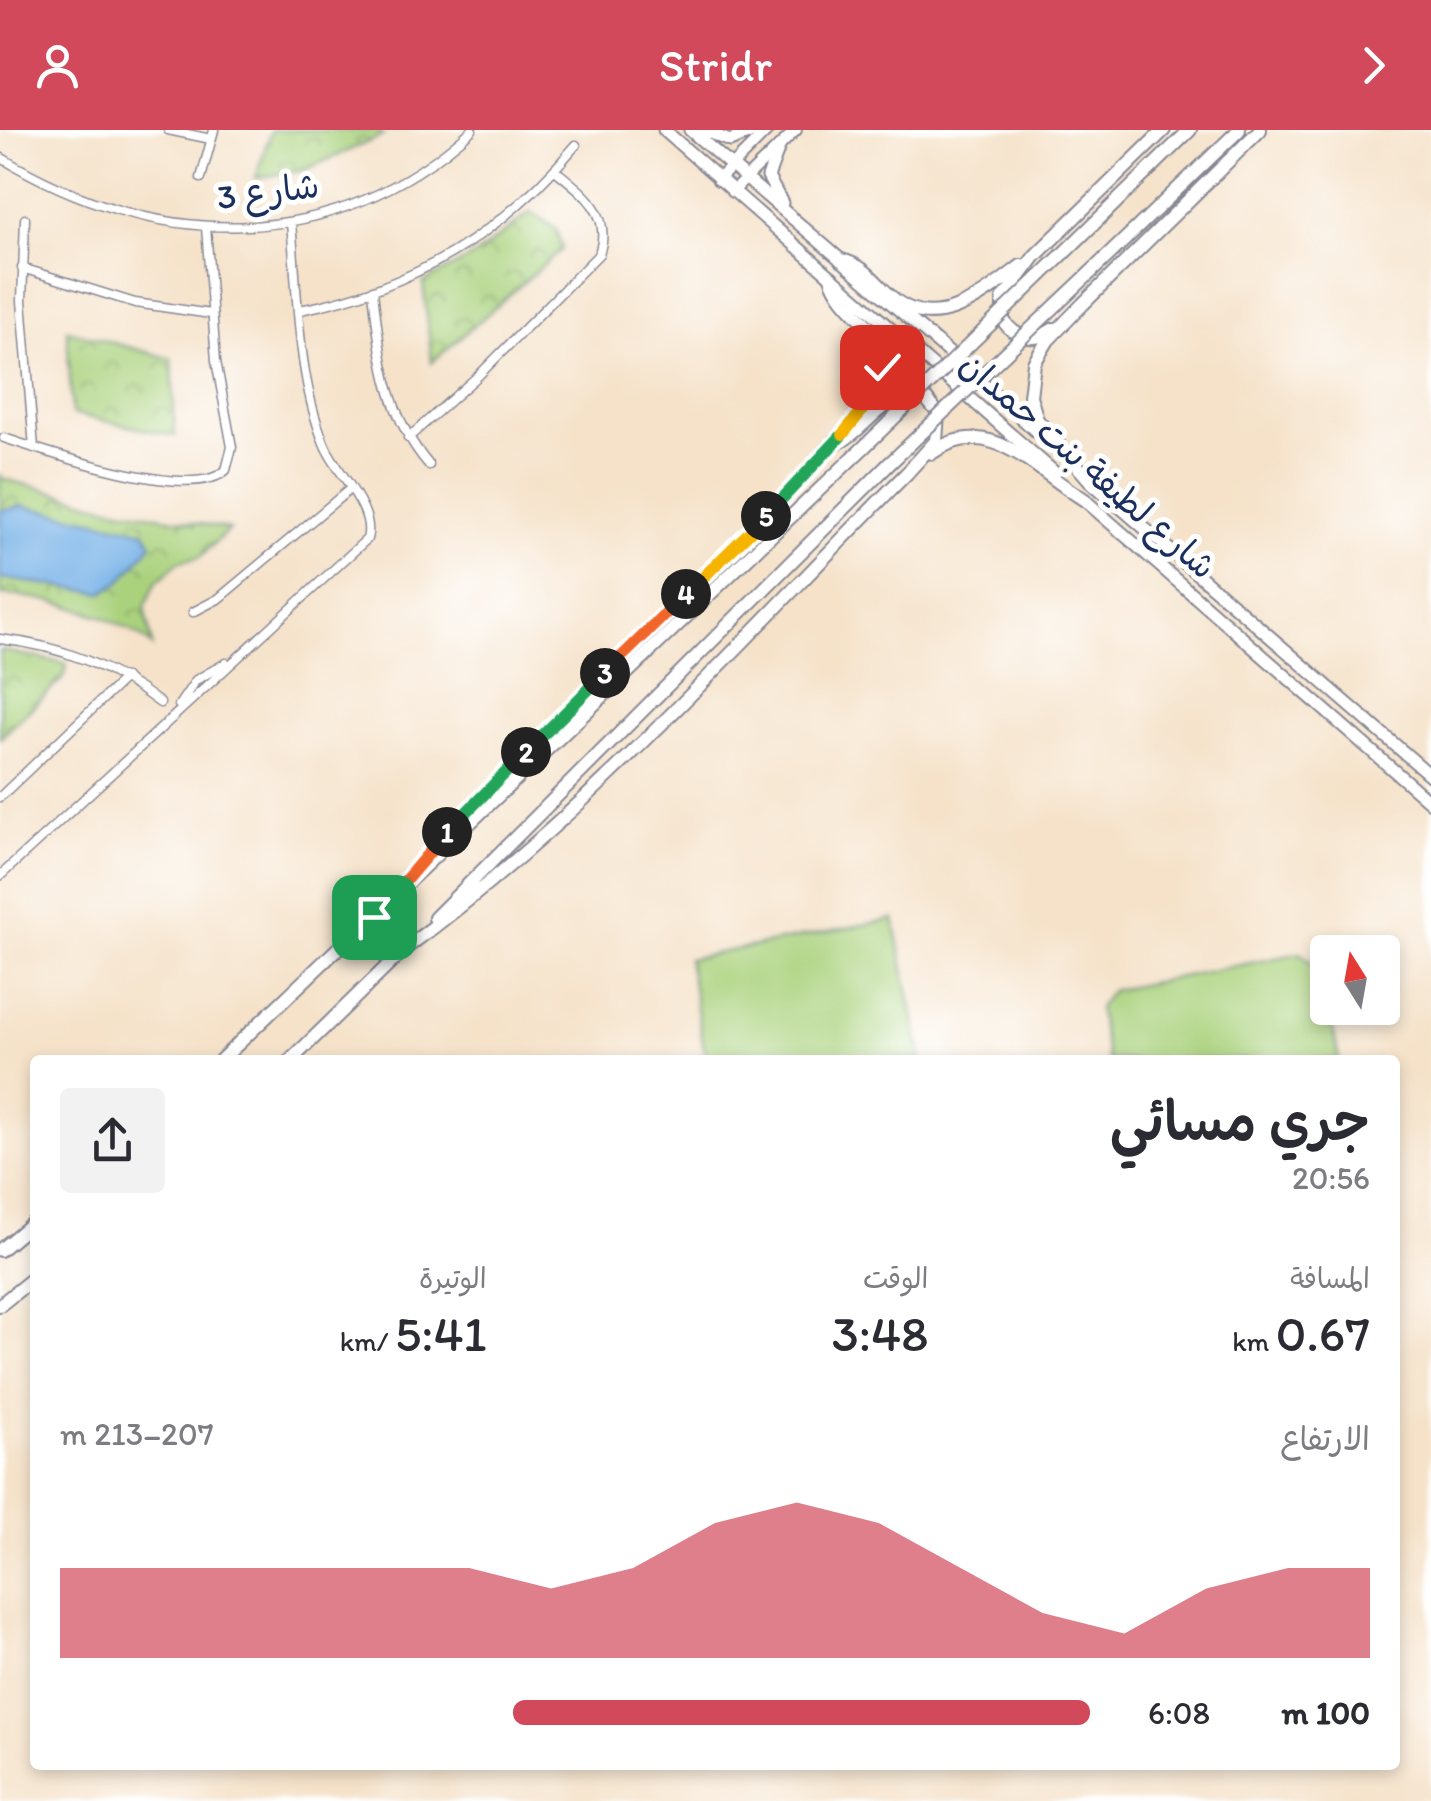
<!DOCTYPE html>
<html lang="ar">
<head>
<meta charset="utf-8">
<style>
	body { margin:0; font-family:Itim,"Playpen Sans Arabic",sans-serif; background:#f2f2f3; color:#2b2b33; direction:rtl; height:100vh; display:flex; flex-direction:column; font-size:38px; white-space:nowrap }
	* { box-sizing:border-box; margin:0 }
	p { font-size:32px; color:#7c7c81 }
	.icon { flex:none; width:55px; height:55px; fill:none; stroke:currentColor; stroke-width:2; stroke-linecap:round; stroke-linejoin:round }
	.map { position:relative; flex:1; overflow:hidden; direction:ltr }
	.details { position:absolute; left:30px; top:925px; width:1370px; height:715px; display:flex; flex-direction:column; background:#fff; border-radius:10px; box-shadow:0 5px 15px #0003; direction:rtl }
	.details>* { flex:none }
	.needle { width:65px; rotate:349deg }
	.tools { position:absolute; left:1310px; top:805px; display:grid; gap:20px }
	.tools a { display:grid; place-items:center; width:90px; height:90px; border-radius:10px; background:#fff; box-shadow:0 5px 15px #0003; font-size:50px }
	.pin { position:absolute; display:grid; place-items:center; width:85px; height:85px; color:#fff; margin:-42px; border-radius:20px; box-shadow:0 5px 15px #0006 }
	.km { position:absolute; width:50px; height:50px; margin:-25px; border-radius:50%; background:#222; color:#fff; font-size:28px; line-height:50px; text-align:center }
	.round { display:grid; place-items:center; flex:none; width:105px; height:105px; border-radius:10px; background:#f2f2f3 }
	.headline { display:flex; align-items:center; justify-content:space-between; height:170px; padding:0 30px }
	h1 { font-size:55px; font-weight:600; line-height:75px }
	.stats { display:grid; grid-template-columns:repeat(3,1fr); gap:15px; height:170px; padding:10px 30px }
	.stats div { display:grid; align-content:center }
	.stats b { font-size:50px; font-weight:600 }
	.stats small { font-size:28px; font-weight:400 }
	.stats p { font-size:28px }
	.chart { height:280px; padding:20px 30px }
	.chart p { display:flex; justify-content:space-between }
	.chart svg { width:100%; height:180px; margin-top:10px; fill:#d1495b; opacity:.7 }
	ul { padding:0 30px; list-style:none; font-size:32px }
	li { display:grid; grid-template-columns:160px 120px 1fr; align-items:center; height:75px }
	li i { height:25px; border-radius:12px; background:#d1495b }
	header { display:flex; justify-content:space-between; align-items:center; height:130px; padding:0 30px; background:#d1495b; color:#fff; font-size:45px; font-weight:600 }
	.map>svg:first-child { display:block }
	.grass { fill:#aad27d; stroke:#62806e; stroke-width:2.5 }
	.park { fill:url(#park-crowns); stroke:#62806e; stroke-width:2.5 }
	.water { fill:#76b1e7; stroke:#4870a2; stroke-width:2.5 }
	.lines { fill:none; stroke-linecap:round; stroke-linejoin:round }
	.minor-casing { stroke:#888894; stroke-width:11 }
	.tertiary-casing { stroke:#888894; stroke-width:14 }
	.secondary-casing { stroke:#888894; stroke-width:15 }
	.primary-casing { stroke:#888894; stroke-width:16 }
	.minor { stroke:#fff; stroke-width:8 }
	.tertiary { stroke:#fff; stroke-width:10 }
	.secondary { stroke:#fff; stroke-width:11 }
	.primary { stroke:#fff; stroke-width:12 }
	.primary-bridge-casing { stroke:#888894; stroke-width:16; stroke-linecap:butt }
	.primary-bridge { stroke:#fff; stroke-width:12 }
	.split-1-casing { stroke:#fff; stroke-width:20 }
	.split-2-casing { stroke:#fff; stroke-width:20 }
	.split-3-casing { stroke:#fff; stroke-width:20 }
	.split-4-casing { stroke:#fff; stroke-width:20 }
	.split-5-casing { stroke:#fff; stroke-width:20 }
	.split-6-casing { stroke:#fff; stroke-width:20 }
	.split-7-casing { stroke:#fff; stroke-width:20 }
	.split-1 { stroke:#f0652b; stroke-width:12 }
	.split-2 { stroke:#22a559; stroke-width:12 }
	.split-3 { stroke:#22a559; stroke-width:12 }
	.split-4 { stroke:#f0652b; stroke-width:12 }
	.split-5 { stroke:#f5b400; stroke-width:12 }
	.split-6 { stroke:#22a559; stroke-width:12 }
	.split-7 { stroke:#f5b400; stroke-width:12 }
	.labels { text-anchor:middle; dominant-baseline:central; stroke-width:10; stroke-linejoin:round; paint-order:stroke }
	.street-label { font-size:35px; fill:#1b2f5e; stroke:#fff }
</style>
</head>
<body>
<header><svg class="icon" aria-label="forward" viewBox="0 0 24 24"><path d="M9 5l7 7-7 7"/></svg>Stridr<svg class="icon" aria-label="person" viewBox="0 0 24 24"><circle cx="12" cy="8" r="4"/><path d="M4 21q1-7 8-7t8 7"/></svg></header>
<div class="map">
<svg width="1431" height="1671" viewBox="0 0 1431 1671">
	<defs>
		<pattern id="park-crowns" width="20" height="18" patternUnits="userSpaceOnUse" patternTransform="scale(2.5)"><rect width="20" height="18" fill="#aad27d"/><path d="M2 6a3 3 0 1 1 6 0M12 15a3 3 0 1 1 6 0" fill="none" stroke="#8aab6a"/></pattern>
	</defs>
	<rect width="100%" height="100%" fill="#fff"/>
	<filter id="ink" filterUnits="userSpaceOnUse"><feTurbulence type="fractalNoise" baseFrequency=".01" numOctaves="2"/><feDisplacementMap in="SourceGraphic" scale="20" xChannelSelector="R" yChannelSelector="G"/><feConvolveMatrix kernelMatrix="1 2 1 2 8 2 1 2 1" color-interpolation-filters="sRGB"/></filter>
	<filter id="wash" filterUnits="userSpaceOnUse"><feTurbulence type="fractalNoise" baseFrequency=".0048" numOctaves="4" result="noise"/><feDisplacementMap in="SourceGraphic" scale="40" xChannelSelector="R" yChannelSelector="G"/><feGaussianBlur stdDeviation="2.25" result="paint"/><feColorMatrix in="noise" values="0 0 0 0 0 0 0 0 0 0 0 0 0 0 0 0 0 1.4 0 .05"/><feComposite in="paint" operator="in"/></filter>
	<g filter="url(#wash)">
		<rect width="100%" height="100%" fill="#f5e2c9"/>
		<path class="grass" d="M 894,789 L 922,930 L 706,930 L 688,829 Z
			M 1300,823 L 1322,842 L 1339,930 L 1108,930 L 1098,878 L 1110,861 Z"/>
		<path class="park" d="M 271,0 L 376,0 L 384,5 L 304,40 L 256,48 Z
			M 531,82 L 556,99 L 562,119 L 432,232 L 423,153 L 477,124 Z
			M 67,200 L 172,229 L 175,306 L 72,284 Z
			M 0,343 L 1,348 L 109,377 L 229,399 L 200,427 L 180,431 L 156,452 L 145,477 L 152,516 C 126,489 37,463 0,465 Z
			M 0,520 L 67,534 L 63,548 L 0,608 Z"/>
		<path class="water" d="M 22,376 L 145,401 L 152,414 L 121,451 L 102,463 L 0,448 L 0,381 Z"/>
	</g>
	<g filter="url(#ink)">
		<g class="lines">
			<g class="minor-casing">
				<path id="minor" d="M 168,0 L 211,9
					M 0,27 C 155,121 333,127 472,0
					M 201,48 L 214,0
					M 25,89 L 22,171 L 34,318
					M 22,138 L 135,173 L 211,184
					M 373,162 C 381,227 385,283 429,335
					M 300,180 C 413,158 502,104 576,15
					M 4,308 C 46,322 193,373 226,340 L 232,317 L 216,231 L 206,97
					M 408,308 L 478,246 L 599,124 C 613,83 583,63 555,40
					M 193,482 L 218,469 L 350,359
					M 0,509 C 61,516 112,536 160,573
					M 179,575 L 196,550 L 226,533
					M 0,667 L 125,548
					M 0,746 L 367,409 C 376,378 335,342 324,313 C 297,246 298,165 291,93"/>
			</g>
			<g class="tertiary-casing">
				<path id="tertiary" d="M 718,50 L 768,0
					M 732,62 L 796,0"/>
			</g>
			<g class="secondary-casing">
				<path id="secondary" d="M 664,0 L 1055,343
					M 690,0 L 963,235 L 1062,325
					M 703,0 L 730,11 L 758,0
					M 779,17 L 768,47 L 782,73
					M 1090,351 L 1431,646
					M 1080,366 L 1431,673"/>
			</g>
			<g class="primary-casing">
				<path id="primary" d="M 1067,120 L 1190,0
					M 841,130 C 864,135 874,151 890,166 C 935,207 984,164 1021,136
					M 1090,143 L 1239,0
					M 1054,199 C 1035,212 1016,210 1003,190 L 1003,169 L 1035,126 L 1164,0
					M 932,323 C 990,281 1037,342 1085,370
					M 1095,356 L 1037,290 L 1030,266 L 1034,233 L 1048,210 L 1083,174 L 1260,0
					M 401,753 L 545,603 L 744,409 L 871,272 C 911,201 846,194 831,147
					M 435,788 L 889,334
					M 407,817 C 591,682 746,505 907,343 L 936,311 L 938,283 L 923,265 C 886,255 865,304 833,315
					M 221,930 L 863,318
					M 291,930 L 411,813
					M 0,1120 L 35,1091
					M 0,1175 L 35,1147"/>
			</g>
			<use href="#minor" class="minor"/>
			<use href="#tertiary" class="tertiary"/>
			<use href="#secondary" class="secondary"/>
			<use href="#primary" class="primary"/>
			<g class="primary-bridge-casing">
				<path id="primary-bridge" d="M 863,318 L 1067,120
					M 889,334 L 1090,143"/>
			</g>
			<use href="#primary-bridge" class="primary-bridge"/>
		</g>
	</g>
	<g class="lines" filter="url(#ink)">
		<g class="split-1-casing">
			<path id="split-1" d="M 374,787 L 447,702"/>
		</g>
		<g class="split-2-casing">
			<path id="split-2" d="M 447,702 L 526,622"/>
		</g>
		<g class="split-3-casing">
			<path id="split-3" d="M 526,622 L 605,543"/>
		</g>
		<g class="split-4-casing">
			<path id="split-4" d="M 605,543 L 686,464"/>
		</g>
		<g class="split-5-casing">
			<path id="split-5" d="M 686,464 L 766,386"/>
		</g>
		<g class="split-6-casing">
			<path id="split-6" d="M 766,386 L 843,304"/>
		</g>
		<g class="split-7-casing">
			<path id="split-7" d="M 843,304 L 876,264 L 882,237"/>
		</g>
		<use href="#split-1" class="split-1"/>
		<use href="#split-2" class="split-2"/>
		<use href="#split-3" class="split-3"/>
		<use href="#split-4" class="split-4"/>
		<use href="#split-5" class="split-5"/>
		<use href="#split-6" class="split-6"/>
		<use href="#split-7" class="split-7"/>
	</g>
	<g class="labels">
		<g class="street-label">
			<text transform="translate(268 61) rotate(-7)">شارع 3</text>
			<text transform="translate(1088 335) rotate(41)">شارع لطيفة بنت حمدان</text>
		</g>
	</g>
</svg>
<div class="tools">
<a><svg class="needle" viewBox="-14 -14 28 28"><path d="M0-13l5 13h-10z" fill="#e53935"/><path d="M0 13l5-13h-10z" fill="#7c7c81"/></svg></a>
</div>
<div class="pin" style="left:374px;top:787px;background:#1e9e55"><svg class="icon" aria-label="arrive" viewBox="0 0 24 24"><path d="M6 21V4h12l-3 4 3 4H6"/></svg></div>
<div class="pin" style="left:882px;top:237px;background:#d93025"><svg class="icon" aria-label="check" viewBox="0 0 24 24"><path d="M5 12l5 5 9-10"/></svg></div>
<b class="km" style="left:447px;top:702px">1</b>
<b class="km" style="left:526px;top:622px">2</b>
<b class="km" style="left:605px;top:543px">3</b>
<b class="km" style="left:686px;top:464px">4</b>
<b class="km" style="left:766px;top:386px">5</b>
<section class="details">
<div class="headline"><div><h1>جري مسائي</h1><p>20:56</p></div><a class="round"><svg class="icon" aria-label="share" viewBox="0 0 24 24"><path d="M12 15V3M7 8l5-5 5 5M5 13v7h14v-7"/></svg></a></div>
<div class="stats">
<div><p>المسافة</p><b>0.67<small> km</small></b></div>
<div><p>الوقت</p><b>3:48</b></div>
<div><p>الوتيرة</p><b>5:41<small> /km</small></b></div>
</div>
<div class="chart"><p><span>الارتفاع</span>207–213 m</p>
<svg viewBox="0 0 160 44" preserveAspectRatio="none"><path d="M0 44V22L10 22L20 22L30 22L40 22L50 22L60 27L70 22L80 11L90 6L100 11L110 22L120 33L130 38L140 27L150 22L160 22V44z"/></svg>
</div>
<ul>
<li><b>100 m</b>6:08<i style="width:56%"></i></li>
</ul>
</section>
</div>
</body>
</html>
